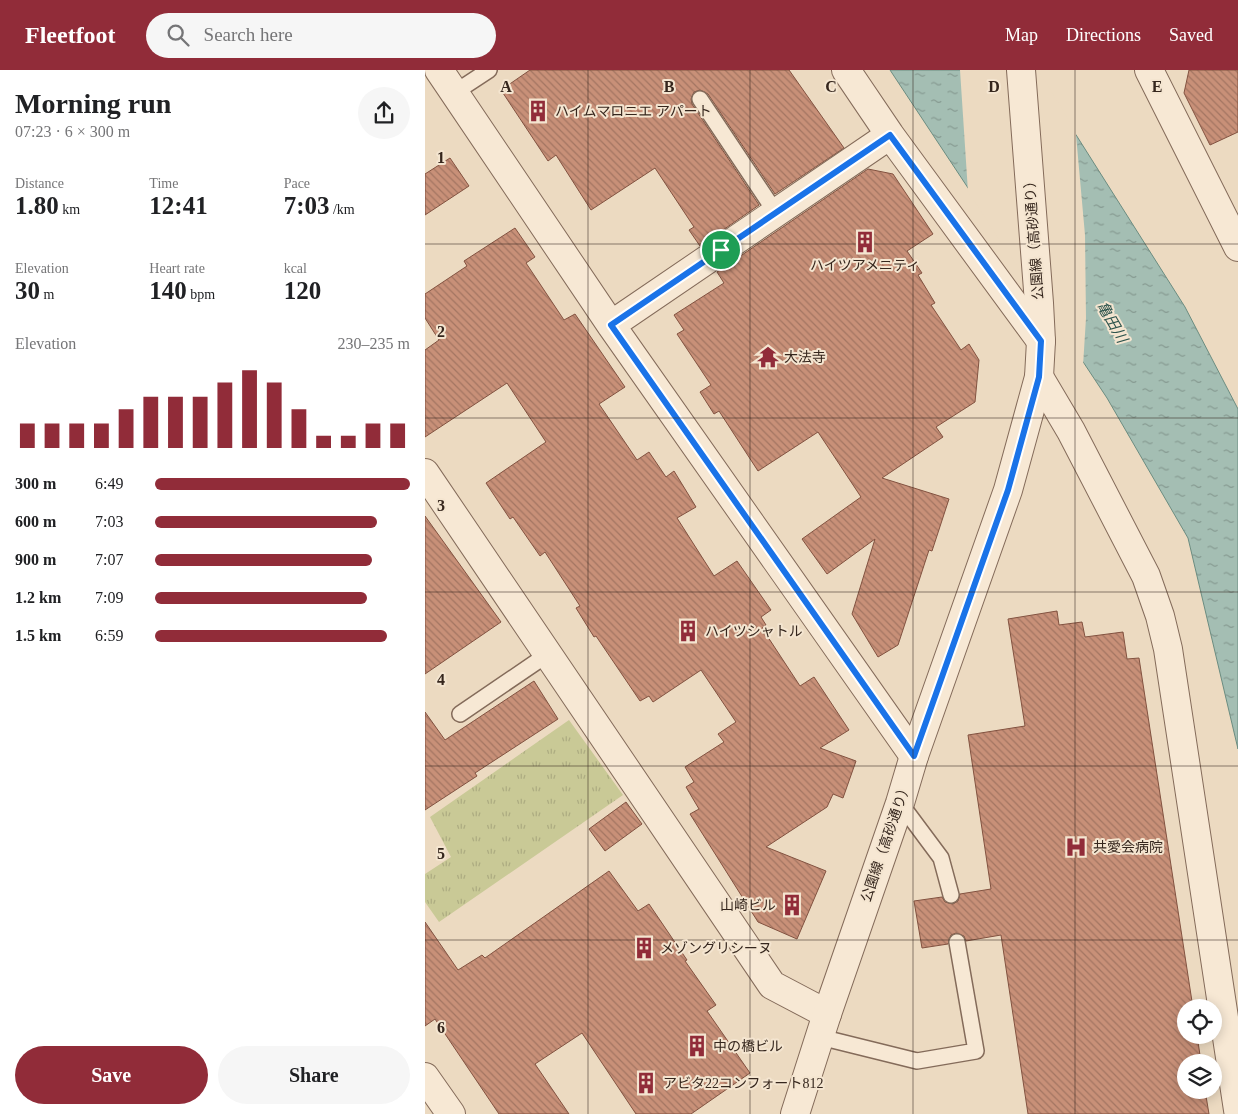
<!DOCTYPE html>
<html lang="en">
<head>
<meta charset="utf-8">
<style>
	body { margin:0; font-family:"Times New Roman","Noto Sans JP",serif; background:#f6f6f6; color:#202124; height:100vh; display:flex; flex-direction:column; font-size:19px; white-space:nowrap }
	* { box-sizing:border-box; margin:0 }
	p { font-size:16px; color:#757577 }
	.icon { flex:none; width:28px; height:28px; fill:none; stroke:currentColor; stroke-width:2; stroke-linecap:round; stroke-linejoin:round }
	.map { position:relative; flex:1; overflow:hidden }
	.details { display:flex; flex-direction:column; background:#fff; width:425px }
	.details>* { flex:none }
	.fabs { position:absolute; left:752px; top:929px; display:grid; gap:10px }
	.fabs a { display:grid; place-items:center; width:45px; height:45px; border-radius:50%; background:#fff; box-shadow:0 2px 12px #0003; font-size:25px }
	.pin { position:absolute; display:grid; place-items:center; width:42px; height:42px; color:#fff; margin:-21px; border:2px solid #fff; border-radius:50%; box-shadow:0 1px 5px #0007 }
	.round { display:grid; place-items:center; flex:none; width:52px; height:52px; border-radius:26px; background:#f6f6f6 }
	.overview { display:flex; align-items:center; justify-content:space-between; height:85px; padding:0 15px }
	h1 { font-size:28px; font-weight:700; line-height:38px }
	.figures { display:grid; grid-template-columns:repeat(3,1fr); gap:8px; height:85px; padding:5px 15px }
	.figures div { display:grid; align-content:center }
	.figures b { font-size:25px; font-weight:700 }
	.figures small { font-size:14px; font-weight:400 }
	.figures p { font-size:14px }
	.chart { height:140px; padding:10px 15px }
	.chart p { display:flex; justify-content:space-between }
	.chart svg { width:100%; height:90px; margin-top:5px; stroke:#912c39; stroke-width:6 }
	.button { display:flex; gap:10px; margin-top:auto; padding:10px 15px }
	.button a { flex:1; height:58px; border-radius:30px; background:#912c39; color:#fff; font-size:20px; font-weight:700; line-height:58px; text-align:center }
	.button a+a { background:#f6f6f6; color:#202124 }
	ul { padding:0 15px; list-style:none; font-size:16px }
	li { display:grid; grid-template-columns:80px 60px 1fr; align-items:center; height:38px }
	li i { height:12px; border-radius:6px; background:#912c39 }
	header { display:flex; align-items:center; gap:30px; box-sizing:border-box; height:70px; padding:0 25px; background:#912c39; color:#fff }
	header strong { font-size:24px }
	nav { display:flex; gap:28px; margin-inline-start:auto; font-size:18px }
	.search { width:350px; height:45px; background:#f6f6f6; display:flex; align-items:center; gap:12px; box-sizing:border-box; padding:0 18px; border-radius:28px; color:#757577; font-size:19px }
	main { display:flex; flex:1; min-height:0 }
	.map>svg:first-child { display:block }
	.park { fill:url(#park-tufts) }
	.water { fill:url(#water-ripples); stroke:#6b8c80 }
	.pier { fill:#ecdac1 }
	.building { fill:url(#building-back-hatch); stroke:#825240 }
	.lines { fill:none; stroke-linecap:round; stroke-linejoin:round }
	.service-casing { stroke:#846b5a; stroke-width:18 }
	.minor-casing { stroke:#846b5a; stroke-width:30 }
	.tertiary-casing { stroke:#846b5a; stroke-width:30 }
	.service { stroke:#f7e8d4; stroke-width:15 }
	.minor { stroke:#f7e8d4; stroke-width:28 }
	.tertiary { stroke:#f7e8d4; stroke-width:28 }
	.route-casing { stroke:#fff; stroke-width:10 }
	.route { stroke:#1a73e8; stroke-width:6 }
	.grid { fill:none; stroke:#35261d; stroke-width:1; stroke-opacity:0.55 }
	.labels { text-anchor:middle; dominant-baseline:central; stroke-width:4; stroke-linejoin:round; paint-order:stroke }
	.poi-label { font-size:14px; fill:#35261d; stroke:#f4e5d0; text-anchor:start }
	.street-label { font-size:14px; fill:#35261d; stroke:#f4e5d0 }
	.water-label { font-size:15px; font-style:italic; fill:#2d544d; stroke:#f4e5d0 }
	.grid-label { font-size:16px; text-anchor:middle; font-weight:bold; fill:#35261d; stroke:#f4e5d0; stroke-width:4; stroke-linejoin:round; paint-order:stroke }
</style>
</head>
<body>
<header>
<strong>Fleetfoot</strong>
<div class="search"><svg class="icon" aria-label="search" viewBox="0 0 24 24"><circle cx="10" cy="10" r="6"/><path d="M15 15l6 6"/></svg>Search here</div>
<nav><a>Map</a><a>Directions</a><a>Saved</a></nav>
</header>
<main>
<section class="details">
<div class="overview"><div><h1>Morning run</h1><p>07:23 · 6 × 300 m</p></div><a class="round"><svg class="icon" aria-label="share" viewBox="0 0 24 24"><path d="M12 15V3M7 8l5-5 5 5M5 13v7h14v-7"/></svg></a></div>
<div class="figures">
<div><p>Distance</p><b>1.80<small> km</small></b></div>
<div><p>Time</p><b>12:41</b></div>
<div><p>Pace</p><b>7:03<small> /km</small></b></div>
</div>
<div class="figures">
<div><p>Elevation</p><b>30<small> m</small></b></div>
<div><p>Heart rate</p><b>140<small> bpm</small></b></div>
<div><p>kcal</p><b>120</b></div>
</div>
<div class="chart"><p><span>Elevation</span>230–235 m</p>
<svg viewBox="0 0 160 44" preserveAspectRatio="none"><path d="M5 44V32M15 44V32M25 44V32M35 44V32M45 44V25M55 44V19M65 44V19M75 44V19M85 44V12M95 44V6M105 44V12M115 44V25M125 44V38M135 44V38M145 44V32M155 44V32"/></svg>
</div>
<ul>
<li><b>300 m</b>6:49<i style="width:100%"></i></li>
<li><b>600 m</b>7:03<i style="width:87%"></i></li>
<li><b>900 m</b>7:07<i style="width:85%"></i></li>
<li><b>1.2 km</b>7:09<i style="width:83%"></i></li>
<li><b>1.5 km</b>6:59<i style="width:91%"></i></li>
</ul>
<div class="button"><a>Save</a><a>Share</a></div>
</section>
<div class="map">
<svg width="813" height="1044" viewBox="0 0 813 1044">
	<defs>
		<pattern id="park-tufts" width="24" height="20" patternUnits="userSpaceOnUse" patternTransform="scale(1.25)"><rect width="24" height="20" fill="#c9c996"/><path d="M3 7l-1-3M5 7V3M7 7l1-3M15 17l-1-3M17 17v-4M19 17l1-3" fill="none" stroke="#adac81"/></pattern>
		<pattern id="water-ripples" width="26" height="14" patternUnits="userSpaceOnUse" patternTransform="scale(1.25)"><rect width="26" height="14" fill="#a4beb3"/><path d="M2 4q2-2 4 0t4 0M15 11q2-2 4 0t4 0" fill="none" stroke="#869a91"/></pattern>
		<pattern id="building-back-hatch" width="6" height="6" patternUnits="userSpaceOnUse" patternTransform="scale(1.25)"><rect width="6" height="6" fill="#c89078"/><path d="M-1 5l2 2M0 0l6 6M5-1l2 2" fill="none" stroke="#a37562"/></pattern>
	</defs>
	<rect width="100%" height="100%" fill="#ecdac1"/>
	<path class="park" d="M 144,650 L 198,725 L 14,852 L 0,832 L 0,804 L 26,787 L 5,747 Z"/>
	<path class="water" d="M 465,0 L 610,0 L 760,237 L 813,339 L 813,679 L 763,468 L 682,328 Z"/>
	<path class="pier" d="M 535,0 L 613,0 L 652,63 L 651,65 L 660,165 L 661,248 L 658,296 L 543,122 Z"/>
	<path class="building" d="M 105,0 L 364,0 L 419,78 L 350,124 L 283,24 L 275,20 L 269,22 L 266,29 L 267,34 L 334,135 L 275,176 L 264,160 L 269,157 L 230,98 L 166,140 L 131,85 L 123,91 L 76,20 Z
		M 764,0 L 813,0 L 813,62 L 785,75 L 759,23 Z
		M 25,88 L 44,116 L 0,145 L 0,104 Z
		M 443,99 L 468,104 L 508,164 L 482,181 L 497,203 L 493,205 L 510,233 L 506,235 L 536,280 L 544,274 L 554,290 L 550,332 L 511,357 L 518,367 L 457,408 L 524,429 L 507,481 L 504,480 L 473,575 L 453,587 L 427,544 L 450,469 L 402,504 L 377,469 L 436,427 L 393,362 L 333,401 L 294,341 L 289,344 L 275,322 L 286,315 L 252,264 L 259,260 L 249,245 L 299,213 L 292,202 Z
		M 90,158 L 110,187 L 101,193 L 139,250 L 150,244 L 200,317 L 174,334 L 212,390 L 224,382 L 241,407 L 249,401 L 271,437 L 252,448 L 289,506 L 312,491 L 346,540 L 336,547 L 341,555 L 337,558 L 375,616 L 389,607 L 424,660 L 395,678 L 431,691 L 418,728 L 408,724 L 402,737 L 341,777 L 401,801 L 372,869 L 333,852 L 265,744 L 274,739 L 261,717 L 269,712 L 260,697 L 299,672 L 293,664 L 311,652 L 276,600 L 228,632 L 224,626 L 215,631 L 171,566 L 169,567 L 151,538 L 155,536 L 120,482 L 115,486 L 88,447 L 85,449 L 61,413 L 121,372 L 82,313 L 0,367 L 0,280 L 14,270 L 0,248 L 0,224 L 42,196 L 39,191 Z
		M 0,446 L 76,552 L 0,604 Z
		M 632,541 L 634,555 L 657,552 L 660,567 L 698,562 L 702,589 L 714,588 L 768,938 L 761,938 L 761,965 L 772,965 L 776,992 L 761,992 L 761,1020 L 780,1020 L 784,1044 L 603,1044 L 576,865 L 541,871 L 539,866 L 531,863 L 526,865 L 523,874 L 497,878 L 489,831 L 517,827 L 520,832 L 528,834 L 533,831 L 535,824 L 566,819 L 543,665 L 600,656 L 583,549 Z
		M 109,611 L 133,649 L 50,703 L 52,706 L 0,740 L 0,642 L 20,670 Z
		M 201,732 L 217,754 L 180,781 L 164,759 Z
		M 184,801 L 213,841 L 224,834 L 262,890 L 260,891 L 291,935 L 282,941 L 325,1003 L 266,1044 L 211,1044 L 157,963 L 110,994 L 144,1044 L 74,1044 L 10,949 L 0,956 L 0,852 L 33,900 L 57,885 L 60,888 Z"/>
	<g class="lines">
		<g class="service-casing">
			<path id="service" d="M 29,23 L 64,0
				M 275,29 L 351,143
				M 35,644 L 123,584
				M 475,733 L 516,788 L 526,825
				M 395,967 L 492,991 L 551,981 L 532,872"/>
		</g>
		<g class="minor-casing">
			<path id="minor" d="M 14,0 L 186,255 L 489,686
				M 421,0 L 465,65 L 616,271
				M 724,0 L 813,177
				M 186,255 L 465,65
				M 614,307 L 646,361 L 721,506 L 735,546 L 743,579 L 813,1040
				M 0,403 L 347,915 L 402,944
				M 0,1007 L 26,1044"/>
		</g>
		<g class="tertiary-casing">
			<path id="tertiary" d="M 370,1044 L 402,944 L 475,733 L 489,686 L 583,420 L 614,307 L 616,271 L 614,233 L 596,0"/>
		</g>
		<use href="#service" class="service"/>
		<use href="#minor" class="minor"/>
		<use href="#tertiary" class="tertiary"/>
	</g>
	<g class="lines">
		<g class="route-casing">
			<path id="route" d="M 465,65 L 616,271 L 614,307 L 583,420 L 489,686 L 186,255 Z"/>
		</g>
		<use href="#route" class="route"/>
	</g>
	<path class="grid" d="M 163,0 L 163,1044M 325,0 L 325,1044M 488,0 L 488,1044M 650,0 L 650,1044M 0,174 L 813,174M 0,348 L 813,348M 0,522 L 813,522M 0,696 L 813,696M 0,870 L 813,870"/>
	<defs>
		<g id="building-bare" transform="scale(1.725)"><path d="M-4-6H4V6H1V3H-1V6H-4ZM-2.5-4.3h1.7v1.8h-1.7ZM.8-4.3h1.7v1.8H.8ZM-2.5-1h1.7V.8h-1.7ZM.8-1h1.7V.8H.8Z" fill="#912c39" stroke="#f4e5d0" stroke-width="2.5" paint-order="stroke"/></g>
		<g id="temple-bare" transform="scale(1.725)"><path d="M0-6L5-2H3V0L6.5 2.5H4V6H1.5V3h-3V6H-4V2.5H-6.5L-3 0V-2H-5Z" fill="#912c39" stroke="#f4e5d0" stroke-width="2.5" paint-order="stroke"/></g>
		<g id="hospital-bare" transform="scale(1.725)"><path d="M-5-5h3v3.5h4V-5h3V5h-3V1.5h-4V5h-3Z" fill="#912c39" stroke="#f4e5d0" stroke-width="2.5" paint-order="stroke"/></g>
	</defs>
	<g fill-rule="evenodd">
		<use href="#building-bare" x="113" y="41"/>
		<use href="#building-bare" x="440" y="172"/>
		<use href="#temple-bare" x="343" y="287"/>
		<use href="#building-bare" x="263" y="561"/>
		<use href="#hospital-bare" x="651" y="777"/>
		<use href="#building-bare" x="367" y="835"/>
		<use href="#building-bare" x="219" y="878"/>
		<use href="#building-bare" x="272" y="976"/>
		<use href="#building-bare" x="221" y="1013"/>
	</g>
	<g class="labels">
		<g class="poi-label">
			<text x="130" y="41">ハイムマロニエ アパート</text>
			<text x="440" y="195" text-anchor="middle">ハイツアメニティ</text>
			<text x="359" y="287">大法寺</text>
			<text x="280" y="561">ハイツシャトル</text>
			<text x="668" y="777">共愛会病院</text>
			<text x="351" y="835" text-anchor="end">山崎ビル</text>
			<text x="235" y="878">メゾングリシーヌ</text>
			<text x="288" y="976">中の橋ビル</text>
			<text x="238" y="1013">アビタ22コンフォート812</text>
		</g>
		<g class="street-label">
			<text transform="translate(609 167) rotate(-94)">公園線（高砂通り）</text>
			<text transform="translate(461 772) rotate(-71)">公園線（高砂通り）</text>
		</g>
		<g class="water-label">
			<text transform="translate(687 252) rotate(60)">亀田川</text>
		</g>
	</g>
	<g class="grid-label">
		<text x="81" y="22">A</text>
		<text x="244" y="22">B</text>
		<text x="406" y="22">C</text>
		<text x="569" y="22">D</text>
		<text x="732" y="22">E</text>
		<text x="16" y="93">1</text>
		<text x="16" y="267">2</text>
		<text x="16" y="441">3</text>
		<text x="16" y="615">4</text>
		<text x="16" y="789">5</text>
		<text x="16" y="963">6</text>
	</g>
</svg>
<div class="fabs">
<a><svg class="icon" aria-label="locate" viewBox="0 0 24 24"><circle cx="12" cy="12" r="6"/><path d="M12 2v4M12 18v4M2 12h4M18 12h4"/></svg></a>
<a><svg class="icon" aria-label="layers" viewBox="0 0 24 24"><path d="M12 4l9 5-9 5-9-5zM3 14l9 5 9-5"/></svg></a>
</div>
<div class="pin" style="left:296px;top:180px;background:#1e9e55"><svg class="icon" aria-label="arrive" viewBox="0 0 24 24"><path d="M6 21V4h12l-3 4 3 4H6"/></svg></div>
</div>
</main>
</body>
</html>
